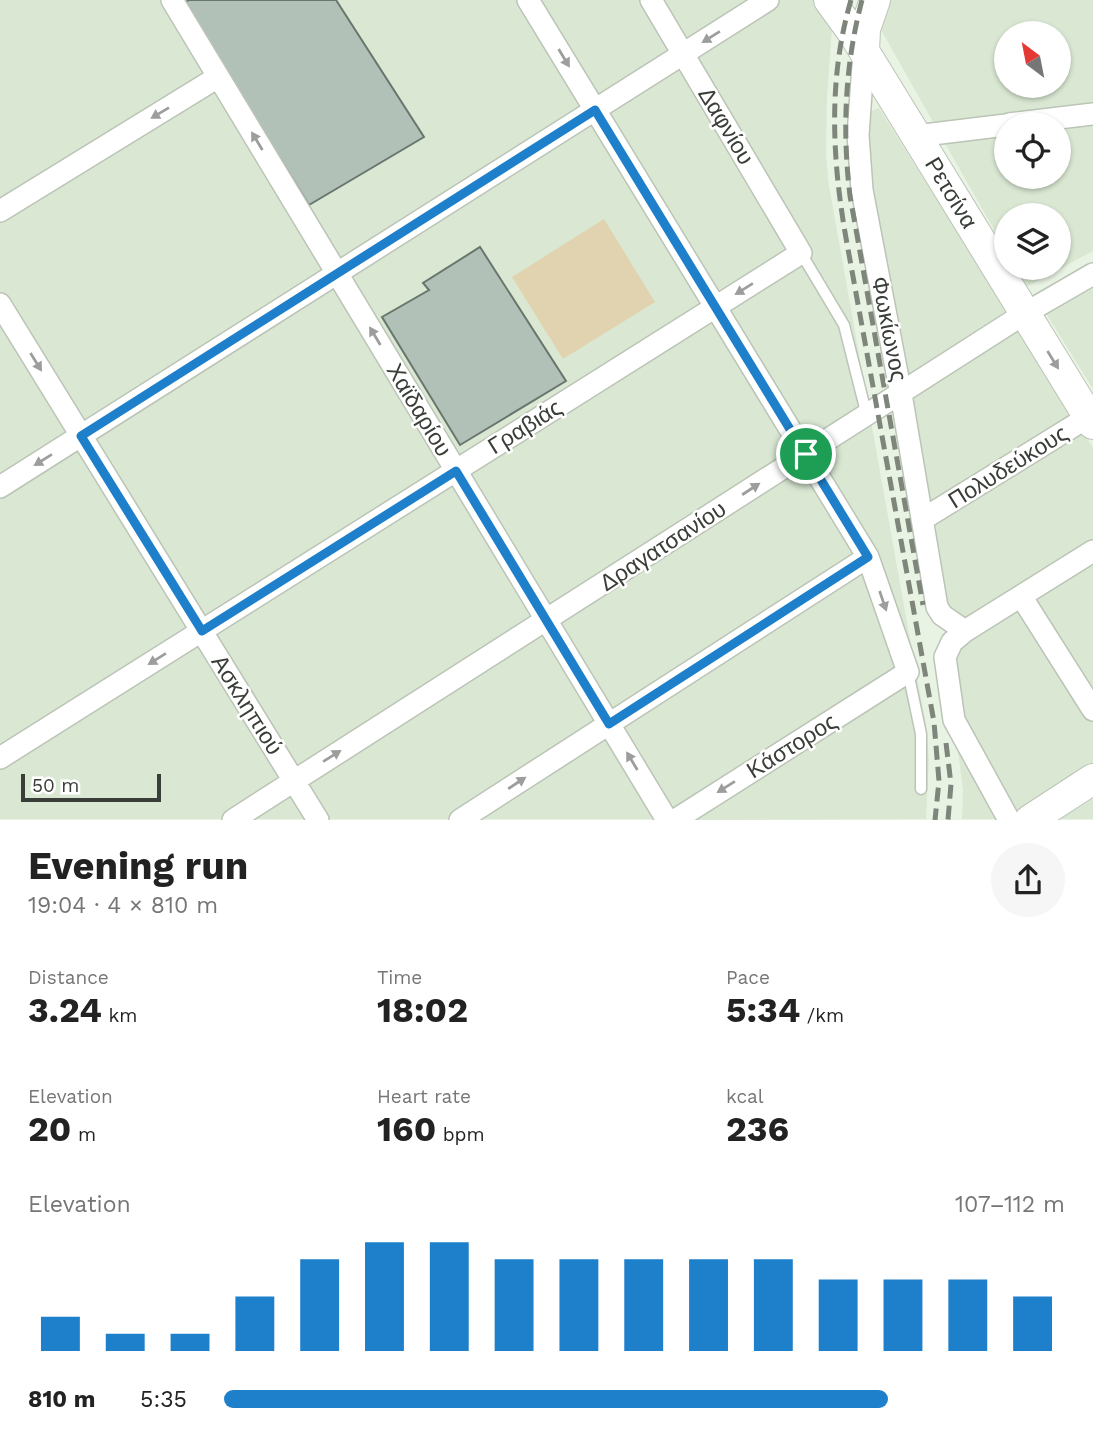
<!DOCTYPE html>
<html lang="en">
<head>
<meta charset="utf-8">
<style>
	body { margin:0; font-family:"Work Sans",sans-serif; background:#f6f6f6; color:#222; height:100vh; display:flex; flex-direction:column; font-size:26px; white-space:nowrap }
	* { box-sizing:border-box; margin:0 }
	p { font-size:23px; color:#767676 }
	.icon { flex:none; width:38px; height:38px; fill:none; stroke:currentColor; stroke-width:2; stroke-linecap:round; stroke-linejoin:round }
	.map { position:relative; height:820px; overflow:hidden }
	.details { display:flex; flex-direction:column; background:#fff; flex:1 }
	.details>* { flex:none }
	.needle { width:46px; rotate:328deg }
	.tools { position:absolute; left:994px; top:21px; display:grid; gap:14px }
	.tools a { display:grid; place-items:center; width:77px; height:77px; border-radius:50%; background:#fff; box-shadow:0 2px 5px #0004; font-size:35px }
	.scale { position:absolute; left:21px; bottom:18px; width:140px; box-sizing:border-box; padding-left:7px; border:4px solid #3a3e38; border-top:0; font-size:19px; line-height:24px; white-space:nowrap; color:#3a3e38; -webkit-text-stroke:5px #fff; paint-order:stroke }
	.pin { position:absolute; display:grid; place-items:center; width:60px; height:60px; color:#fff; margin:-30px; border:4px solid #fff; border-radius:50%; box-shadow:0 2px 7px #0007 }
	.round { display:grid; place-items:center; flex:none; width:74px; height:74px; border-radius:37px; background:#f6f6f6 }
	.summary { display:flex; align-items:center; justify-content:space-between; height:119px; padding:0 28px }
	h1 { font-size:38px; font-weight:700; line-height:52px }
	.figures { display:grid; grid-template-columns:repeat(3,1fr); gap:10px; height:119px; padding:7px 28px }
	.figures div { display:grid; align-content:center }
	.figures b { font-size:35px; font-weight:700 }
	.figures small { font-size:19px; font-weight:400 }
	.figures p { font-size:19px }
	.chart { height:196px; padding:14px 28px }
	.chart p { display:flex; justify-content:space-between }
	.chart svg { width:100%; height:126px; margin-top:7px; stroke:#1e7fcb; stroke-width:6 }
	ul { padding:0 28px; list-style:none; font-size:23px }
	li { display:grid; grid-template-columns:112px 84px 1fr; align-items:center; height:52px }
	li i { height:18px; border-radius:9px; background:#1e7fcb }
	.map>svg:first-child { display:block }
	.built { fill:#dae8d3; fill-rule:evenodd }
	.green { fill:#e1d3af }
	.building { fill:#b2c1b7; stroke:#68766d; stroke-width:2 }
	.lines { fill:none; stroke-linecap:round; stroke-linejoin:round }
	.service-casing { stroke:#bbc4b6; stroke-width:13 }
	.minor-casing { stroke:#bbc4b6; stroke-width:24 }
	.secondary-casing { stroke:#bbc4b6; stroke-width:32 }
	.service { stroke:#fff; stroke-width:10 }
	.minor { stroke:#fff; stroke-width:21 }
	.secondary { stroke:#fff; stroke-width:30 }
	.rail { stroke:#7e857b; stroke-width:5; stroke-dasharray:14 7; stroke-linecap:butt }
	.oneway { fill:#9c9e9c }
	.route-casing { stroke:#fff; stroke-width:14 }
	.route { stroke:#1e7fcb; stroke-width:9 }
	.labels { text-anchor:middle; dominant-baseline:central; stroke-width:5; stroke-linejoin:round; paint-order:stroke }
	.street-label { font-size:23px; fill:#3a3e38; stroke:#fff }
</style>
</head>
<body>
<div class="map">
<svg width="1093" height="820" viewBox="0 0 1093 820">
	<rect width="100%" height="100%" fill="#e9f3e4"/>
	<path class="built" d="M 0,0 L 815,0 L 832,27 L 827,97 L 826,155 L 829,186 L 913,656 L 654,819 L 0,819 Z
		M 880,0 L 1093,0 L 1093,251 L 1026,287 L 1015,268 L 1059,268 L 1059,215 L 1006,215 L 1006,251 L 872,14 ZM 1006,33 L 1059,33 L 1059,86 L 1006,86 ZM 1006,124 L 1059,124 L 1059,177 L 1006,177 Z
		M 879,108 L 1093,448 L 1093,819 L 1018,819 L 962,715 L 870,189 L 867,113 Z
		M 1093,282 L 1093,389 L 1044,310 Z
		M 917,677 L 926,725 L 929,760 L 926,819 L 697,820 Z
		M 958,750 L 1001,819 L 962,819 L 963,791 Z"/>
	<path class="green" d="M 604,219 L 655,302 L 563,359 L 512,277 Z"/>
	<path class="building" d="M 189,0 L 336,0 L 424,137 L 309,205 L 184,3 Z
		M 480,247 L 566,381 L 460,445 L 382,317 L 429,290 L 423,283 Z"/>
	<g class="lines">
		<g class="service-casing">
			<path id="service" d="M 801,253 L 844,325 L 867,416
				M 908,672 L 921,734 L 921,789"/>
		</g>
		<g class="minor-casing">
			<path id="minor" d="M 172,0 L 667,820
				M 528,0 L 868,557 L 908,672 L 675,820
				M 864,51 L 858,135 L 862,190 L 901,394 L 937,607 L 942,615 L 965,631
				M 1009,124 L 1093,114
				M 916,136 L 1006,125
				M 0,211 L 218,77
				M 0,304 L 318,820
				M 0,487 L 768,0
				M 923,519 L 1093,414
				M 1021,596 L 1093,710
				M 0,758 L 801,253 L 651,0
				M 233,820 L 1024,314 L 1093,274
				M 460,820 L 868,557
				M 1009,820 L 954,720 L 945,657 L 952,642 L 965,631 L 1093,551"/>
		</g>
		<g class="secondary-casing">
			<path id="secondary" d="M 829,0 L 853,33 L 1093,424
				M 864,51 L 865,29 L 875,0
				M 1030,820 L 1093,779"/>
		</g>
		<use href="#service" class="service"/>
		<use href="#minor" class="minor"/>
		<use href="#secondary" class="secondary"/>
		<path class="rail" d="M 851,0 C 828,78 832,159 846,238 L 934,722 L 939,781 L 935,820
			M 862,0 C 845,64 842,130 850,196 L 923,605
			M 946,743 L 951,784 L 948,820"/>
	</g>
	<defs><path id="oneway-solid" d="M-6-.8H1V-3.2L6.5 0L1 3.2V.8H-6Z" transform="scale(1.75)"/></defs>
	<g class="oneway">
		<use href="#oneway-solid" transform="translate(711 37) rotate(148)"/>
		<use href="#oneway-solid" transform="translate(564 58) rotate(59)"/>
		<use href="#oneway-solid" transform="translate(160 113) rotate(149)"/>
		<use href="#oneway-solid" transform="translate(257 141) rotate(-121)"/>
		<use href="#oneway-solid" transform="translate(744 289) rotate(148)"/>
		<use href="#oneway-solid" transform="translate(375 336) rotate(-121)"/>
		<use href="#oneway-solid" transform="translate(1053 360) rotate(58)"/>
		<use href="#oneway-solid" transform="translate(36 362) rotate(58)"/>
		<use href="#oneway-solid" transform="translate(43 460) rotate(148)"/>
		<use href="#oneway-solid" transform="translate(751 489) rotate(-33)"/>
		<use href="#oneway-solid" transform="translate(883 601) rotate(71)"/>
		<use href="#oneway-solid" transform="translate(157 659) rotate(148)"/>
		<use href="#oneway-solid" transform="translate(332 756) rotate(-32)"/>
		<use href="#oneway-solid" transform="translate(632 761) rotate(-121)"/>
		<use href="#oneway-solid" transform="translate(517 783) rotate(-33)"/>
		<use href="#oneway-solid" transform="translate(726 787) rotate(148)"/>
	</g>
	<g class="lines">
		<g class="route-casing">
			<path id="route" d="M 595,110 L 868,557 L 609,724 L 456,471 L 202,631 L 81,436 Z"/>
		</g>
		<use href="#route" class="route"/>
	</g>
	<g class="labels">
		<g class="street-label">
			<text transform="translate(726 126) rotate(59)">Δαφνίου</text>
			<text transform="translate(951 193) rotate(59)">Ρετσίνα</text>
			<text transform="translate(889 329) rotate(79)">Φωκίωνος</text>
			<text transform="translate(419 410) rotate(59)">Χαϊδαρίου</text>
			<text transform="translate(525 427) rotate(-32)">Γραβιάς</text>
			<text transform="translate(1008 467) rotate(-32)">Πολυδεύκους</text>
			<text transform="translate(663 546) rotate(-33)">Δραγατσανίου</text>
			<text transform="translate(247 705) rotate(58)">Ασκληπιού</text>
			<text transform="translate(792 746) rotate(-32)">Κάστορος</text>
		</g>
	</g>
</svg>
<div class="tools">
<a><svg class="needle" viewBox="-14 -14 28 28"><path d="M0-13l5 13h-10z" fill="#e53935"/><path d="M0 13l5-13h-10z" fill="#767676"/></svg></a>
<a><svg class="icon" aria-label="locate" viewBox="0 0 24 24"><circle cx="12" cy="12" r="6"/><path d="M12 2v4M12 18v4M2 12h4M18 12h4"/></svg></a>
<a><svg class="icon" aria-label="layers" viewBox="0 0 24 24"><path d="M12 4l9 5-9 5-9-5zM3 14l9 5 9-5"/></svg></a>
</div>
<div class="scale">50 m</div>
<div class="pin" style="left:806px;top:454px;background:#1e9e55"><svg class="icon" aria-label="arrive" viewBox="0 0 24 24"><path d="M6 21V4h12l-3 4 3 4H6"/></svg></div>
</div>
<section class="details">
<div class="summary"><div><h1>Evening run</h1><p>19:04 · 4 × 810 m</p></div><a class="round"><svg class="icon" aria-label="share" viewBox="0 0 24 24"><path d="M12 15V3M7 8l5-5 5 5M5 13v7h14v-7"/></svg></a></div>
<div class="figures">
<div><p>Distance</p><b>3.24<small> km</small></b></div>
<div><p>Time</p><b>18:02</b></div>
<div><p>Pace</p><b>5:34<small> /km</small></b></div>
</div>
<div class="figures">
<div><p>Elevation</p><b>20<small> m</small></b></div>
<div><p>Heart rate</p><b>160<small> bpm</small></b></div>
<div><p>kcal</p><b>236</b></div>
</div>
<div class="chart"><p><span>Elevation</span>107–112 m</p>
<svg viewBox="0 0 160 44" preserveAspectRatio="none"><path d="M5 44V32M15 44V38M25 44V38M35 44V25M45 44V12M55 44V6M65 44V6M75 44V12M85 44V12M95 44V12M105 44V12M115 44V12M125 44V19M135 44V19M145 44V19M155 44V25"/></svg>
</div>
<ul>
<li><b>810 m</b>5:35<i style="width:79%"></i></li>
</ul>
</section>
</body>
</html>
